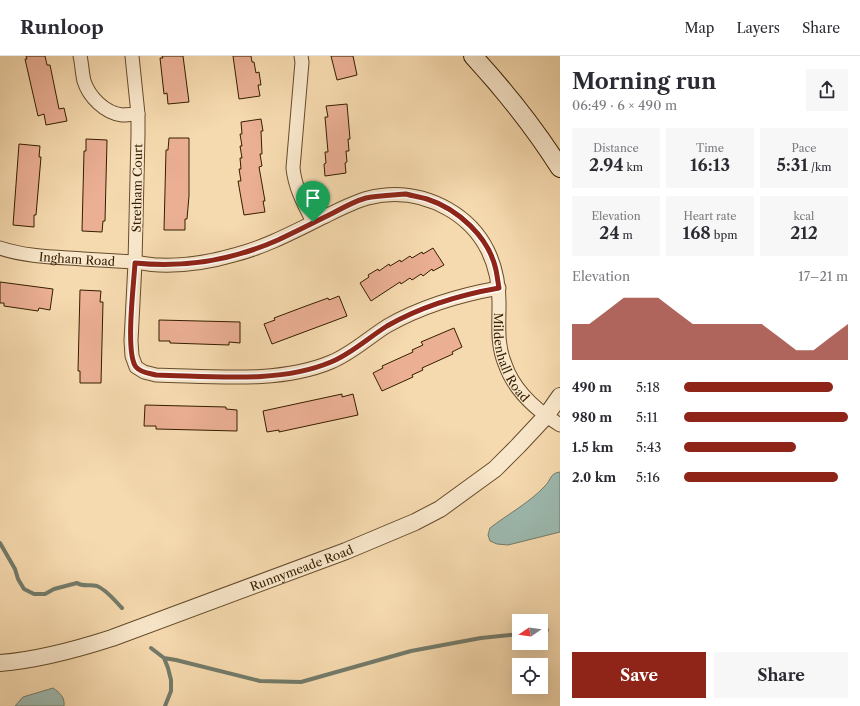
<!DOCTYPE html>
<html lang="en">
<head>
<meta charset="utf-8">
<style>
	body { margin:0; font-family:"Libre Caslon Text",serif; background:#f7f7f7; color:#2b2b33; height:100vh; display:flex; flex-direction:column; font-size:15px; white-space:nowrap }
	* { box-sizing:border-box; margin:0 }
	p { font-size:13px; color:#7c7c81 }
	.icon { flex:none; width:22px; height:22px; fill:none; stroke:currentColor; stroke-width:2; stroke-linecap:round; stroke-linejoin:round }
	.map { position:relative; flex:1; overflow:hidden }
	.drawer { display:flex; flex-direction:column; background:#fff; width:300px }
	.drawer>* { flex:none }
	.needle { width:26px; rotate:257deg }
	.fabs { position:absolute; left:512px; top:558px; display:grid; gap:8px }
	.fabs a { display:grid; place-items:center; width:36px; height:36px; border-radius:0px; background:#fff; box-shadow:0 4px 16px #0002; font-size:20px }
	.pin { position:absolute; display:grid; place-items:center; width:34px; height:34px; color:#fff; margin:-41px -17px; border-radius:50% 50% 50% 0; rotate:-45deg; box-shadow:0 0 4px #0007 }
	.pin .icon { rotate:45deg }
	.round { display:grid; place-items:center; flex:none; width:42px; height:42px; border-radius:0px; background:#f7f7f7 }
	.head { display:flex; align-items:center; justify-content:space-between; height:68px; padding:0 12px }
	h1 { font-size:22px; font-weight:800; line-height:30px }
	.figures { display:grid; grid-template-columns:repeat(3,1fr); gap:6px; height:68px; padding:4px 12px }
	.figures div { display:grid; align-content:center; border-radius:0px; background:#f7f7f7; text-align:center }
	.figures b { font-size:17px; font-weight:800 }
	.figures small { font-size:11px; font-weight:400 }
	.figures p { font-size:11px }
	.chart { height:112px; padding:8px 12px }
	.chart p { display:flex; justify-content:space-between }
	.chart svg { width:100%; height:72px; margin-top:4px; fill:#8f2418; opacity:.7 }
	.action { display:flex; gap:8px; margin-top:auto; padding:8px 12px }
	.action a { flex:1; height:46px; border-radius:0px; background:#8f2418; color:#fff; font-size:16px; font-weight:800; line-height:46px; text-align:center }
	.action a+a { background:#f7f7f7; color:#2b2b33 }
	ul { padding:0 12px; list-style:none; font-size:13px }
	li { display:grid; grid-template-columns:64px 48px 1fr; align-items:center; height:30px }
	li i { height:10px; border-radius:5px; background:#8f2418 }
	header { display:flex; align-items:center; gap:24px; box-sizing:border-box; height:56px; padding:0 20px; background:#fff; border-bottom:1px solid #e1e1e2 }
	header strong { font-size:19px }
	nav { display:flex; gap:22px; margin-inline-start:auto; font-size:14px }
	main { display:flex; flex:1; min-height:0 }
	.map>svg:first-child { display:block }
	.water { fill:#9dbab0; stroke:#737b6a }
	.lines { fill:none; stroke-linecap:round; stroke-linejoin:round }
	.stream { stroke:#737b6a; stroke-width:4 }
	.building { fill:#ebaf94; stroke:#351d00 }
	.minor-casing { stroke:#654c2c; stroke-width:15 }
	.tertiary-casing { stroke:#654c2c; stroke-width:18 }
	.secondary-casing { stroke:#351d00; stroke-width:20 }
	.minor { stroke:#f9e7cb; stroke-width:13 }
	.tertiary { stroke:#f9e7cb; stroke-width:16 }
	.secondary { stroke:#f9e7cb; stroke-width:18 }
	.route-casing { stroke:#fff; stroke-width:8 }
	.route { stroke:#8f2418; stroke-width:5 }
	.labels { text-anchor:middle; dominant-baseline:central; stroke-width:3; stroke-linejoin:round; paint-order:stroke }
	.street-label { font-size:12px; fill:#351d00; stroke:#f9e7cb }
</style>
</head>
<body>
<header>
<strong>Runloop</strong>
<nav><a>Map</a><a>Layers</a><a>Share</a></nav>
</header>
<main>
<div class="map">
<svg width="560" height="650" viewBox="0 0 560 650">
	<rect width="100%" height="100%" fill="#f6daaf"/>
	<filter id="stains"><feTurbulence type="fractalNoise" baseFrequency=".005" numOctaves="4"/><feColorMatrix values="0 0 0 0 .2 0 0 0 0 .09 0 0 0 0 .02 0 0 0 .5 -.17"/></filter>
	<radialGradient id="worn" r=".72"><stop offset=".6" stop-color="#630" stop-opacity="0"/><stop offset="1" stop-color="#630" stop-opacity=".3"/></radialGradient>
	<path class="water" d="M 560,416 L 560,476 L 508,489 L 497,488 L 490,485 L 488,479 L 490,472 C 508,458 529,447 545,430 C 551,424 550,417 560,416 Z
		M 53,632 C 60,637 65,641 64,650 L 15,650 L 23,641 Z"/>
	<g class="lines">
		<path class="stream" d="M 0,487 L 15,513 L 18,523 L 24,533 L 34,538 L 45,538 L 54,533 L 77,527 C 83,531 90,528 97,530 C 107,534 114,544 122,552
			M 541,575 L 547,574
			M 151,592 L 164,602 L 168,612 L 171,624 L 171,635 L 165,650
			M 164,602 L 176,604 L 260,625 L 301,626 L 411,595 L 481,582 L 519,578"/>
	</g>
	<path class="building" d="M 26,0 L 45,0 L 47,9 L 50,9 L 59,53 L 64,52 L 67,65 L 46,69 L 44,58 L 38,60 L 25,3 L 27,3 Z
		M 162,0 L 183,0 L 189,46 L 168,48 L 167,37 L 164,38 L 160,2 L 163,2 Z
		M 233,0 L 251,0 L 252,6 L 254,6 L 256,17 L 259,16 L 261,29 L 258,29 L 260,40 L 239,43 Z
		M 331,0 L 353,0 L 357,19 L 337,24 Z
		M 347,48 L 350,83 L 348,83 L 349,95 L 346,95 L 347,106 L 345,107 L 346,117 L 325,120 L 324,108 L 326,107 L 325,96 L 328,96 L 325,61 L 328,61 L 326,50 Z
		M 261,63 L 263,75 L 261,75 L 262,98 L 260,98 L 262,110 L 259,111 L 265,145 L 263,145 L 265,156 L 244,159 L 238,125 L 241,125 L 239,113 L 241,113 L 240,102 L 242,102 L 240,90 L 242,90 L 240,78 L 242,78 L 241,66 Z
		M 169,82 L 189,82 L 189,140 L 187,163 L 185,163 L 185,174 L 164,174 L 166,94 L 168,94 Z
		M 86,83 L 107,84 L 105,165 L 103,165 L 102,176 L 82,175 L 84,95 L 86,95 Z
		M 19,88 L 40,90 L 39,101 L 41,101 L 36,159 L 34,159 L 34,171 L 13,169 Z
		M 433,192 L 444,209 L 433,215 L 432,213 L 423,220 L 421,218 L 412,224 L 410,222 L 401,228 L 400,226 L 371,245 L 360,227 L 369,221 L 368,219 L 378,213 L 379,215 L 389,208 L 390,210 L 400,204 L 401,206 L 410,200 L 412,202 L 422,196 L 423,198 Z
		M 0,226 L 53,233 L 50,254 L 39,252 L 38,255 L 4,250 L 4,247 L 0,247 Z
		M 80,234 L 101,235 L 100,246 L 103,246 L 101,327 L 80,327 L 80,315 L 78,315 Z
		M 339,240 L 347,260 L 272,288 L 264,268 L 275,264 L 274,262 L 306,250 L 328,242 L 329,244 Z
		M 159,264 L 240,266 L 240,287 L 229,286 L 229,289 L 170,287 L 170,285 L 159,285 Z
		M 454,272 L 462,291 L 452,296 L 453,298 L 422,312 L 423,314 L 412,319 L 413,321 L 382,335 L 373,317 L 383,312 L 382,310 L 413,296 L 412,294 L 423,289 L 421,286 Z
		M 342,338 L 342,341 L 353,338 L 358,359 L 279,376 L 279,374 L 267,376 L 263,355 Z
		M 145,349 L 226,351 L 226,353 L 237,354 L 237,375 L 156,373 L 156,370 L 144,370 Z"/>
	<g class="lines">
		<g class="minor-casing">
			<g id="minor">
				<path d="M 80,0 C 82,8 82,17 84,25 C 89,41 105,57 122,59 C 127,59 133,58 138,58"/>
				<path d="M 132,0 L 138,58 L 138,79 L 135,207 L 131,285 L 132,300 L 136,311 L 144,316 L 156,319 C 211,320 279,328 331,306 C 351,298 368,282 387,270 C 422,250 459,239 499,232"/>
				<path d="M 301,0 L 302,6 L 293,112 C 295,132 304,148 313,166"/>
				<path id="s1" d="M 0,192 C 27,201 55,201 83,203 C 100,204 117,205 134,206 C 142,207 150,209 159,209 C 184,210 210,206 234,199 C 266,191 295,175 324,161 C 338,154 353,146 368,142 C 396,135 423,139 448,153 C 485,174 500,210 499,251 C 499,271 497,289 505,308 C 514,335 536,354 560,369"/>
			</g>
		</g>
		<g class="tertiary-casing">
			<g id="tertiary">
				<path id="s2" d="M 0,607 C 38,604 75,594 112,582 L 346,495 L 415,466 L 440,453 L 495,413 L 518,390 L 546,360 L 560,340"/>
			</g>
		</g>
		<g class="secondary-casing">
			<path id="secondary" d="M 473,0 C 506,36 534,71 560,112"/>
		</g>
		<use href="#minor" class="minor"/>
		<use href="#tertiary" class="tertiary"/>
		<use href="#secondary" class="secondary"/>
	</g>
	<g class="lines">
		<g class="route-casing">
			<path id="route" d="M 406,138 C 413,140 420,141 427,143 C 458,153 489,181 496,214 C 497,219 498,226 499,232 C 459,239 422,250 387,270 C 368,282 351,298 331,306 C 279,328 211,320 156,319 C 149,317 141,317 136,311 C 125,297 134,227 135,207 C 184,212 233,204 278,184 C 297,175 315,166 333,157 C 344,151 355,145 366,142 C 379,139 393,139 406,138 Z"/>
		</g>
		<use href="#route" class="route"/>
	</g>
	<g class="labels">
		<g class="street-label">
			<text transform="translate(137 132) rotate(-89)">Stretham Court</text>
			<text stroke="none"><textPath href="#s1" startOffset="78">Ingham Road</textPath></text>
			<text stroke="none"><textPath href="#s1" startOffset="634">Mildenhall Road</textPath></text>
			<text stroke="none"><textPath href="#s2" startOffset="317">Runnymeade Road</textPath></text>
		</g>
	</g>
	<rect width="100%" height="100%" filter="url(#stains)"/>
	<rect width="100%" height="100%" fill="url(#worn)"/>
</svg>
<div class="fabs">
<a><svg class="needle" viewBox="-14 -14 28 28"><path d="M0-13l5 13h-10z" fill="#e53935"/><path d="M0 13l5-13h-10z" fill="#7c7c81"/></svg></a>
<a><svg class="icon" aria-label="locate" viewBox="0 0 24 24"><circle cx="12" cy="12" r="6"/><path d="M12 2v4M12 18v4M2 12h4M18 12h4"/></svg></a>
</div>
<div class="pin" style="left:313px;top:166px;background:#1e9e55"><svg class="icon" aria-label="arrive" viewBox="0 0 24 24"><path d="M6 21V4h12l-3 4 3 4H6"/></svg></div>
</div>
<section class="drawer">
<div class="head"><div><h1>Morning run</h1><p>06:49 · 6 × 490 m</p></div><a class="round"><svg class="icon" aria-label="share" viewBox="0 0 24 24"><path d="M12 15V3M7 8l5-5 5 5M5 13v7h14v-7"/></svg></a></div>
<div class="figures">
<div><p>Distance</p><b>2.94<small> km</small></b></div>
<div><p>Time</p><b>16:13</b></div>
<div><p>Pace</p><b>5:31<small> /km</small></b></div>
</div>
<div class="figures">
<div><p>Elevation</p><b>24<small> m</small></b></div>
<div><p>Heart rate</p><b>168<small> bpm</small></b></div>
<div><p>kcal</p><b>212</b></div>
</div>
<div class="chart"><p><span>Elevation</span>17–21 m</p>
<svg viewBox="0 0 160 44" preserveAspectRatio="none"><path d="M0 44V22L10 22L20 14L30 6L40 6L50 6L60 14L70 22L80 22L90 22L100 22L110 22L120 30L130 38L140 38L150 30L160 22V44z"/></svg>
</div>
<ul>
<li><b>490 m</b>5:18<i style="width:91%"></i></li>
<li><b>980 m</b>5:11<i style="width:100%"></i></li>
<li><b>1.5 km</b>5:43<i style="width:68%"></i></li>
<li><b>2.0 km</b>5:16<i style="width:94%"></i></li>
</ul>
<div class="action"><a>Save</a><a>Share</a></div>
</section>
</main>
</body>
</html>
